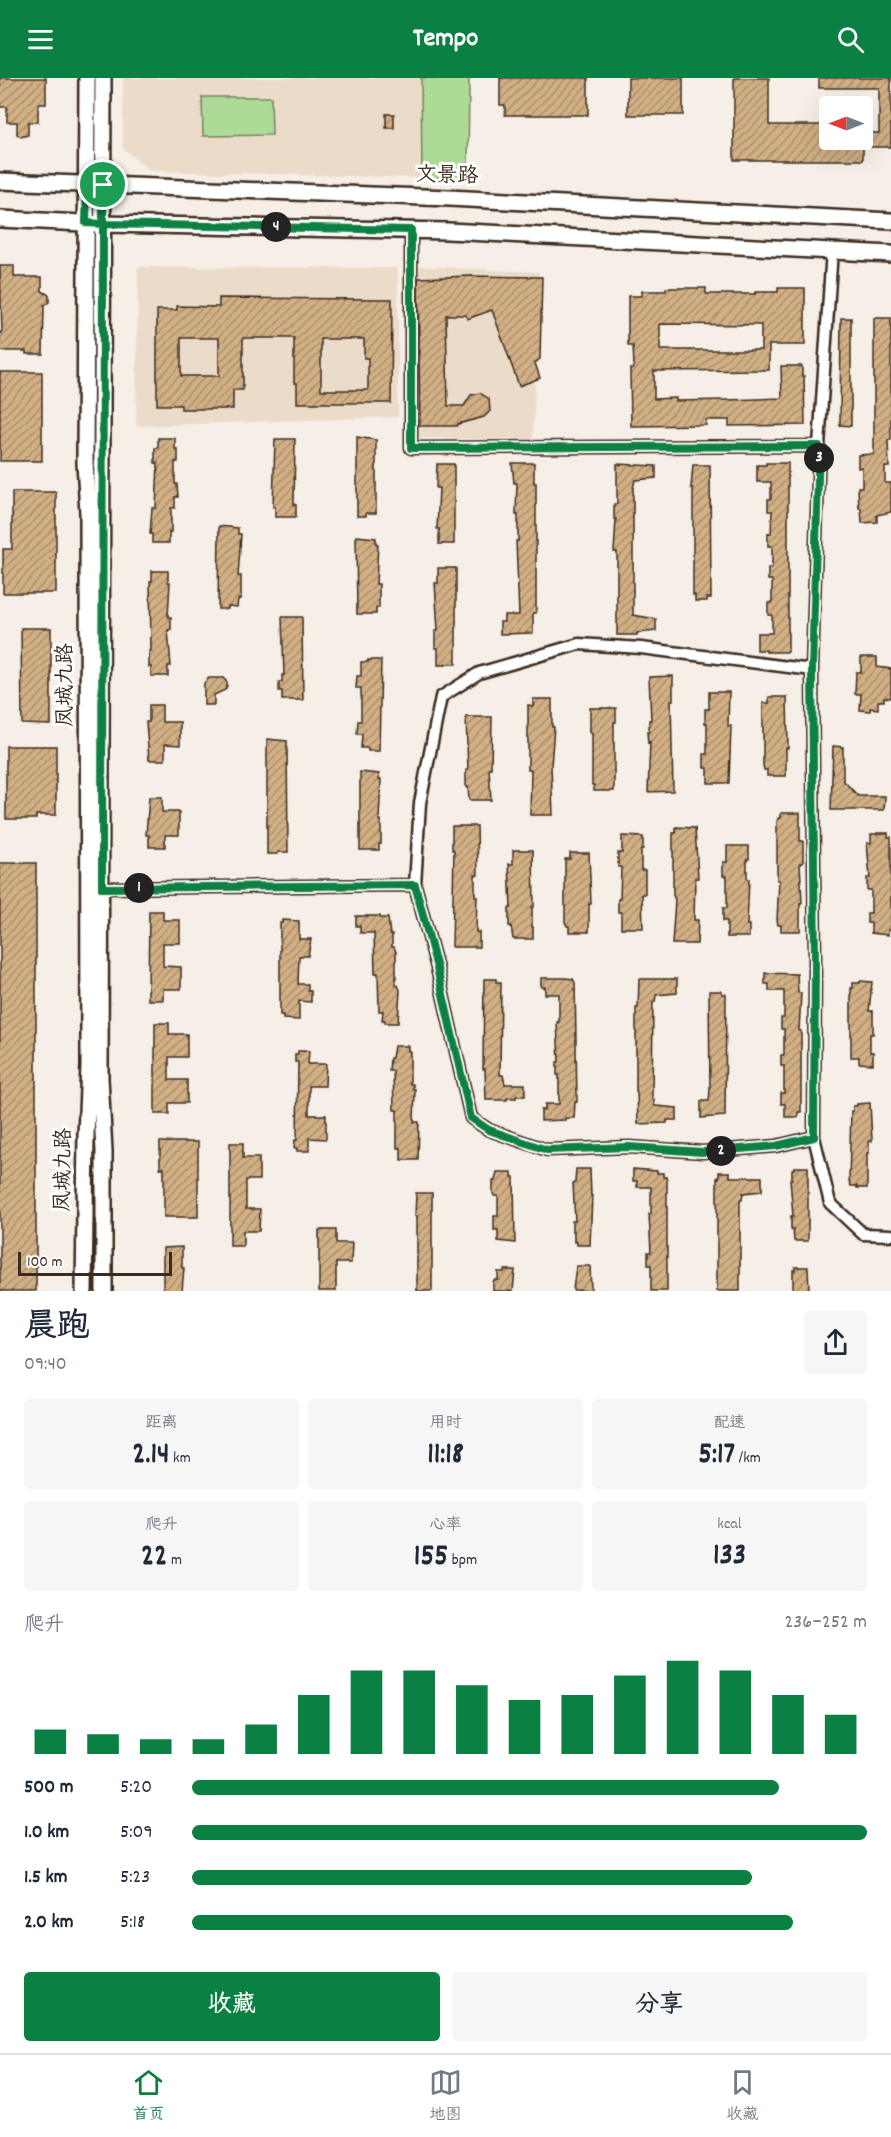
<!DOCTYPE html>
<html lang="zh">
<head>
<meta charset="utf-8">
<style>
	body { margin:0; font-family:Dekko,"LXGW WenKai TC",sans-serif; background:#f6f6f7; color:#1f2937; height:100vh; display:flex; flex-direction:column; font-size:22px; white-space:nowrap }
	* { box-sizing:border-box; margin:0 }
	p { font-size:20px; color:#747a83 }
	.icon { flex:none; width:33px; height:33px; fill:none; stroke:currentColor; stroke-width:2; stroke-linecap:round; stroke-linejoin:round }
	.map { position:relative; height:1213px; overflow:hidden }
	.drawer { display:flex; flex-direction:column; background:#fff; flex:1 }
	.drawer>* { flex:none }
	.needle { width:39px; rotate:270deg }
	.fabs { position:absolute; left:819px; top:18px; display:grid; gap:12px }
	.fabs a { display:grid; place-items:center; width:54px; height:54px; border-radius:6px; background:#fff; box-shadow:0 6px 24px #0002; font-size:30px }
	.scale { position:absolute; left:18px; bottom:15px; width:154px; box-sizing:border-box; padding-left:6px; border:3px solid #3b2a1e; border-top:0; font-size:16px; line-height:21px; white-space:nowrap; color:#3b2a1e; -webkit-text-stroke:4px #fff; paint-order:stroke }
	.pin { position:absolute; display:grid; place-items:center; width:51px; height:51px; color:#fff; margin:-26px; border:3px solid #fff; border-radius:50%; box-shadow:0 2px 6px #0007 }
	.km { position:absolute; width:30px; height:30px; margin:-15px; border-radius:50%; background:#222; color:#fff; font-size:16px; line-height:30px; text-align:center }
	.round { display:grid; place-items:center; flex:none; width:63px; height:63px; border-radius:6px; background:#f6f6f7 }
	.summary { display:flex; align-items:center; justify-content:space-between; height:102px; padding:0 24px }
	h1 { font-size:33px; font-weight:800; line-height:45px }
	.metrics { display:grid; grid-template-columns:repeat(3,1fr); gap:9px; height:102px; padding:6px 24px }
	.metrics div { display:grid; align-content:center; border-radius:6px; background:#f6f6f7; text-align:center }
	.metrics b { font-size:30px; font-weight:800 }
	.metrics small { font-size:16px; font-weight:400 }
	.metrics p { font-size:16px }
	.chart { height:168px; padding:12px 24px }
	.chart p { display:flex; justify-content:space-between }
	.chart svg { width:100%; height:108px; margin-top:6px; stroke:#0b8043; stroke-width:6 }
	.action { display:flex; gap:12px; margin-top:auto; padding:12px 24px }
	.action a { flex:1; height:69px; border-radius:6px; background:#0b8043; color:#fff; font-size:24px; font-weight:800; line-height:69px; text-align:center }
	.action a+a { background:#f6f6f7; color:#1f2937 }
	ul { padding:0 24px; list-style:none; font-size:20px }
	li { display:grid; grid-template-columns:96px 72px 1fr; align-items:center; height:45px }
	li i { height:15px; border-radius:8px; background:#0b8043 }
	header { display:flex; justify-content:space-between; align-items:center; height:78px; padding:0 24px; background:#0b8043; color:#fff; font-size:27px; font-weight:800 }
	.menu { display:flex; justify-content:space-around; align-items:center; height:84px; border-top:2px solid #e0e1e3; background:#fff; font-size:16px; color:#747a83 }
	.menu a { display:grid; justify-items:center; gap:3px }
	.menu .on { color:#0b8043 }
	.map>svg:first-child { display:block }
	.built { fill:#ebdcca }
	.park { fill:#aeda98; stroke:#74825b; stroke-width:1.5 }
	.building { fill:url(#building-hatch); stroke:#3b2a1e; stroke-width:1.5; fill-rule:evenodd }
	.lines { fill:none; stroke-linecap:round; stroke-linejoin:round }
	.street-casing { stroke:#3b2a1e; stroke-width:15 }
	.secondary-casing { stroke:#3b2a1e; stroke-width:20 }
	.street { stroke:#fff; stroke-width:10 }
	.secondary { stroke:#fff; stroke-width:15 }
	.route-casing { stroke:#fff; stroke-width:12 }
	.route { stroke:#0b8043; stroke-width:8 }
	.labels { text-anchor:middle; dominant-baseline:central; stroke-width:6; stroke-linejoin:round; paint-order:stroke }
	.street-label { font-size:21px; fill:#3b2a1e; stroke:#fff }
</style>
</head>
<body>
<header><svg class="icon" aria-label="menu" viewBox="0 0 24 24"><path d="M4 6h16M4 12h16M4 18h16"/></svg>Tempo<svg class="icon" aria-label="search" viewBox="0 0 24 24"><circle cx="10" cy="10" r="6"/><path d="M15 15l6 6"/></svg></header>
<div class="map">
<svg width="891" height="1213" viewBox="0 0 891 1213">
	<defs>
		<pattern id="building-hatch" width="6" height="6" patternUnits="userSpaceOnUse" patternTransform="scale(1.5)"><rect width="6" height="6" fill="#d2b085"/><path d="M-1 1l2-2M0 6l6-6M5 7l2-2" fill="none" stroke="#ac8f6c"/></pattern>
	</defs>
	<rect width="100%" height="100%" fill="#f6efe7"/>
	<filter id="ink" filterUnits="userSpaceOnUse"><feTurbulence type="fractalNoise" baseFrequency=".0167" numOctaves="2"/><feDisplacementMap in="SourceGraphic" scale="12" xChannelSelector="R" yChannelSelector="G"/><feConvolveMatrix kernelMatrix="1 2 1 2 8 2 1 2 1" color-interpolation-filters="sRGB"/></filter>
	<g filter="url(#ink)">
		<path class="built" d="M 123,0 L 421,0 L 422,100 L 149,93 L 123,70 Z
			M 417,188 L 539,194 L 533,362 L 415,360 Z
			M 138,189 L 398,190 L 398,339 L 136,348 Z"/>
		<path class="park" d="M 421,0 L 469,0 L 468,100 L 422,100 Z
			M 202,19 L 271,19 L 272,57 L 203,58 Z"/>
		<path class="building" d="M 0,0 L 46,0 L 46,26 L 38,26 L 38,44 L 28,44 L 28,57 L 21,59 L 17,56 L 17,44 L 7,44 L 7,29 L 0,29 Z
			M 500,0 L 588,0 L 588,37 L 505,37 L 505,27 L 500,27 Z
			M 628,0 L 683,0 L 683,37 L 628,37 Z
			M 734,0 L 769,0 L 769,47 L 830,47 L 830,62 L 862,62 L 862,55 L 879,55 L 879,10 L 819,10 L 819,0 L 891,0 L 891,69 L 863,69 L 863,82 L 734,82 Z
			M 386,36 L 394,36 L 394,50 L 386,50 Z
			M 0,188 L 14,188 L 14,199 L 42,199 L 42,213 L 49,217 L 49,224 L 44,228 L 43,276 L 26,276 L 26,273 L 0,273 L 0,255 L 2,255 Z
			M 471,198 L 542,199 L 540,281 L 535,285 L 540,300 L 519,308 L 492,232 L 467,241 L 466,237 L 446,237 L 448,328 L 464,328 L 471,317 L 480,315 L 489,321 L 490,333 L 484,339 L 458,346 L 457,348 L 420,348 L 418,200 Z
			M 666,210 L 706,210 L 706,216 L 755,216 L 755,214 L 778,214 L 778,210 L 805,210 L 805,267 L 769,267 L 769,292 L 654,293 L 654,321 L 676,320 L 676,323 L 727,322 L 782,320 L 781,288 L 802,288 L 802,298 L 804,298 L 805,347 L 729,348 L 729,342 L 706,342 L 706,347 L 631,348 L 630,291 L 633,291 L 634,288 L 633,268 L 628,268 L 628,218 L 642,218 L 642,213 L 666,213 ZM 660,246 L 761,247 L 761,272 L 660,272 Z
			M 219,220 L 392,221 L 391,325 L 297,325 L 297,305 L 294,305 L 294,260 L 243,260 L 243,312 L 233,312 L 233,331 L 181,331 L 181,327 L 157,327 L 157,232 L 177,232 L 177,228 L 219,229 ZM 181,260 L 219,260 L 219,298 L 181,298 ZM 321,261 L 364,261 L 364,280 L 368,280 L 368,312 L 321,312 Z
			M 841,240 L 851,240 L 851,348 L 840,347 Z
			M 874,240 L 891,240 L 891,362 L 888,362 L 889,389 L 885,389 L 885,405 L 891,405 L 891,434 L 877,437 L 877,444 L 862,445 L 861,430 L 859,430 L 858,409 L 862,409 L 862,389 L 858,390 L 858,377 L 874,376 Z
			M 0,294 L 42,294 L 42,383 L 0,383 Z
			M 357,359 L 376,362 L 376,435 L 366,435 L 366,438 L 357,438 Z
			M 158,360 L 175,360 L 175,371 L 178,371 L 178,384 L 175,384 L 175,406 L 177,406 L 178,419 L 175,419 L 175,430 L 171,430 L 171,454 L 169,454 L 169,465 L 152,465 L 152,456 L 150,456 L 152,430 L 156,430 L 158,385 L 155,385 L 155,370 L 158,370 Z
			M 275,361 L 295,361 L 294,427 L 296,427 L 296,439 L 275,439 L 275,429 L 273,429 Z
			M 512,385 L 534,385 L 534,405 L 536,405 L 536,535 L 533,535 L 533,555 L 500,556 L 500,544 L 504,544 L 504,537 L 519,537 L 516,463 L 518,463 L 518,437 L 516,437 L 517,405 L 514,405 Z
			M 766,385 L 788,385 L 788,574 L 766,574 L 766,572 L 757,572 L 757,555 L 772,555 L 772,537 L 768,537 L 768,525 L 772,525 L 772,502 L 768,502 L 768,490 L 772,490 L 772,468 L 768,468 L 768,455 L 771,455 L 772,433 L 768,433 L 768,421 L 771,421 L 771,404 L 757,404 L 757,387 L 766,387 Z
			M 437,386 L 454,386 L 454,466 L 439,466 L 439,451 L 437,451 L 439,410 L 436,410 Z
			M 617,386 L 656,388 L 656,400 L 635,402 L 633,410 L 633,537 L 656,541 L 656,553 L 637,555 L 637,557 L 617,557 L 617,474 L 614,474 L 616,441 L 614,441 L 614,426 L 617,426 Z
			M 693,387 L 710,387 L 711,520 L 707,520 L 707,523 L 695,523 L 695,517 L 693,517 L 693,410 L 691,410 Z
			M 12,414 L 56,414 L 56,515 L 3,515 L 3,471 L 12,471 Z
			M 219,448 L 238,450 L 238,456 L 241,456 L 238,498 L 241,498 L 241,521 L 238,521 L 237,529 L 228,528 L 228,531 L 218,531 Z
			M 356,458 L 376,460 L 376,466 L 378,466 L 376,506 L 379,506 L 379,530 L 376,530 L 376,536 L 357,536 Z
			M 438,490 L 456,490 L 456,586 L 446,586 L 446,587 L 438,587 L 438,570 L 435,570 L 435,553 L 438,553 L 435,505 L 438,505 Z
			M 152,493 L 168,493 L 168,504 L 170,504 L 168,539 L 171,539 L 171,552 L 168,552 L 171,588 L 168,588 L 168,598 L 151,598 L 151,589 L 149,589 L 149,573 L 151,573 L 150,503 L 152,503 Z
			M 282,539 L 302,539 L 303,622 L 282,622 L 282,613 L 279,613 L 279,604 L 282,604 L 282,597 L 284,597 Z
			M 21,550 L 51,550 L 51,647 L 22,646 Z
			M 861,579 L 877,579 L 877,589 L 891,591 L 891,620 L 884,619 L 884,623 L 878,623 L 878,631 L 870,630 L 870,633 L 860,632 L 861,616 L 855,616 L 856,594 L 861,594 Z
			M 368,582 L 381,582 L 379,673 L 368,673 L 368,670 L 361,670 L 362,656 L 357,656 L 358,643 L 361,643 L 361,610 L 356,610 L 357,598 L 361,598 L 361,584 L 368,584 Z
			M 673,598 L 673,622 L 671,622 L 673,713 L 648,714 L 650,664 L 648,665 L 647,654 L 649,654 L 649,642 L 651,642 L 649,599 Z
			M 209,600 L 223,600 L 227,604 L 227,608 L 225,612 L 214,617 L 214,627 L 204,627 L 204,605 Z
			M 709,614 L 729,614 L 728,648 L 731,648 L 729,705 L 708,705 L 708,690 L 704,690 L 704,676 L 707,676 L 707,645 L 705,645 L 705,631 L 709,631 Z
			M 769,619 L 787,619 L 788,670 L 786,670 L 786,698 L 767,698 L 767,692 L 764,692 L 763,687 L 763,625 L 769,625 Z
			M 533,621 L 552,621 L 552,649 L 554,649 L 551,688 L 553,737 L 530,737 L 531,692 L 528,692 L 528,627 L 533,628 Z
			M 149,627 L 162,627 L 162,644 L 180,644 L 180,667 L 165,666 L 165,682 L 149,682 L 146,644 L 149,644 Z
			M 590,630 L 616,630 L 616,644 L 614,644 L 614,713 L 594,713 L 594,707 L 592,707 L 592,655 L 590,655 Z
			M 466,639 L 492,639 L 491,690 L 489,690 L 491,722 L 469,722 L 468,709 L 466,709 L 466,692 L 468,692 Z
			M 267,661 L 287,663 L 288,774 L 278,774 L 278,776 L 267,776 Z
			M 6,668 L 56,668 L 56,737 L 36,737 L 36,741 L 6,741 Z
			M 833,668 L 843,669 L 843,702 L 858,718 L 885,718 L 884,732 L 831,732 Z
			M 360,694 L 379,696 L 379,701 L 381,701 L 379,742 L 381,742 L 381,766 L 379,766 L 379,772 L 360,772 Z
			M 149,719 L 162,719 L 162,734 L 179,734 L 179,757 L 165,757 L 165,769 L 149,769 L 149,757 L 146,757 Z
			M 781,735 L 800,735 L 800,763 L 803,763 L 803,785 L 800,785 L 802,825 L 800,825 L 800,853 L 781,853 L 781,847 L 778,847 L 777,842 L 779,802 L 777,802 L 777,744 L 778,740 L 781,740 Z
			M 452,748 L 477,748 L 478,797 L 475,797 L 475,818 L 477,818 L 476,854 L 479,854 L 479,869 L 452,869 L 454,772 L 452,772 Z
			M 676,749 L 695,750 L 698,800 L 695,800 L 694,842 L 698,842 L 697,866 L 672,866 L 675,822 L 673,817 L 673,755 L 676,755 Z
			M 877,755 L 888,755 L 888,759 L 891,759 L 891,852 L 888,852 L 888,857 L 871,855 L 871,845 L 867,845 L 867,835 L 871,835 L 871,812 L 867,812 L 867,800 L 870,800 L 867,765 L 871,765 L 871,756 L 877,756 Z
			M 622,758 L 643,759 L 643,771 L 641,771 L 641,792 L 645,792 L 645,816 L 642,816 L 643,850 L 621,850 L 621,834 L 618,834 L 618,821 L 620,821 L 621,789 L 618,789 L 618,775 L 622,775 Z
			M 727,768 L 749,768 L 749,781 L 747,781 L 747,801 L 749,801 L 747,847 L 749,847 L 749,859 L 727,859 L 727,843 L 723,843 L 723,830 L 727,830 L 727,798 L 723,798 L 723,784 L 727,784 Z
			M 513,772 L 533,772 L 534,829 L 532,829 L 532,849 L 533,849 L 533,861 L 513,861 L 511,848 L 509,848 L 509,830 L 511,830 L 509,786 L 513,786 Z
			M 570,775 L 589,775 L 591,826 L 589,826 L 589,854 L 569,854 L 569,848 L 567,848 L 565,844 L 565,781 L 570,781 Z
			M 0,785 L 36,785 L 36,1213 L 0,1213 Z
			M 149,833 L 163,833 L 163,842 L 180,842 L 180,865 L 163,865 L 163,888 L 181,889 L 181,911 L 163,911 L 163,922 L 148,922 Z
			M 356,838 L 380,838 L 380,840 L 388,840 L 390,857 L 392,857 L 392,869 L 394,869 L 396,874 L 396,907 L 398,907 L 400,912 L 398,945 L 385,945 L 385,942 L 382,942 L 383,933 L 379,933 L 378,895 L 375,895 L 374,855 L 360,855 L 360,848 L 356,848 Z
			M 282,842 L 299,843 L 299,861 L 311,861 L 308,878 L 299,878 L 298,906 L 308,906 L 308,913 L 311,913 L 311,924 L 299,923 L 299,942 L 283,941 L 283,937 L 280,937 L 280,845 L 282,845 Z
			M 765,895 L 797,896 L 798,915 L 801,915 L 799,953 L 801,953 L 801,1034 L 798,1034 L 798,1039 L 785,1039 L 785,1026 L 781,1026 L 781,1015 L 784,1015 L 784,988 L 781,988 L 781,977 L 784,977 L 784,951 L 781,951 L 781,940 L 784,940 L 784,913 L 769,913 L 769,906 L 765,906 Z
			M 541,900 L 565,900 L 573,901 L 575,905 L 577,1024 L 575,1024 L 574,1040 L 565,1040 L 565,1042 L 541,1043 L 541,1032 L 545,1032 L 545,1026 L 559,1026 L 559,997 L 557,997 L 557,984 L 559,984 L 557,944 L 559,944 L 559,916 L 545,916 L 545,909 L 541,909 Z
			M 484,901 L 496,901 L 496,904 L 501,904 L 500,997 L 503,997 L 505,1006 L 525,1006 L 525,1018 L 516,1018 L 516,1020 L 507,1020 L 507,1022 L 486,1022 L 485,991 L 483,991 Z
			M 639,901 L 677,901 L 677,915 L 656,917 L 655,924 L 653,924 L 652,1021 L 654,1021 L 654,1027 L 656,1028 L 677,1030 L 677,1042 L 667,1042 L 667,1045 L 638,1046 L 637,1014 L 636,1014 L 636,930 L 638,930 Z
			M 860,903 L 872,904 L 869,933 L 873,933 L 873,956 L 870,956 L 870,974 L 873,974 L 873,986 L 859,985 L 859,979 L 851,979 L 851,910 L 853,910 L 853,905 L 860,905 Z
			M 709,913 L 722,913 L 722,916 L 726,916 L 725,1038 L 701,1040 L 701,1023 L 709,1023 L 710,1012 Z
			M 155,945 L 169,945 L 169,956 L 187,956 L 187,979 L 169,979 L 169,1002 L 187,1002 L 187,1025 L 169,1025 L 169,1036 L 155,1036 Z
			M 394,968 L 408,968 L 408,973 L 410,973 L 410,1006 L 413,1006 L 413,1011 L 415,1011 L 414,1044 L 419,1044 L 418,1082 L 401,1082 L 401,1070 L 397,1070 L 397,1032 L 394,1032 L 393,993 L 389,993 L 390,980 L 392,980 Z
			M 298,973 L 309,973 L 308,986 L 326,986 L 325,1008 L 309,1008 L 309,1037 L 326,1037 L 326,1061 L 309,1060 L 309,1073 L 297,1073 L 297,1070 L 294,1070 L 295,1062 L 297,1062 L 298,984 L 295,984 L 295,976 L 298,976 Z
			M 870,1025 L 872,1063 L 869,1063 L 869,1075 L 867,1075 L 867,1110 L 857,1110 L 857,1108 L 851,1108 L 849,1103 L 851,1033 L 853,1033 L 853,1028 L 857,1028 L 857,1026 Z
			M 160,1064 L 198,1064 L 198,1139 L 164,1139 L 164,1090 L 160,1090 Z
			M 230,1065 L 243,1065 L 243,1080 L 259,1080 L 259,1102 L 246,1102 L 246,1131 L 260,1131 L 259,1153 L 243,1153 L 243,1168 L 230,1168 Z
			M 794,1089 L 808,1089 L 808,1163 L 794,1163 L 793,1151 L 791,1151 L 791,1138 L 793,1138 L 790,1101 L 792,1101 L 792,1091 L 794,1091 Z
			M 576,1091 L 590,1091 L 591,1118 L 592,1118 L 590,1167 L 577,1167 L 577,1164 L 574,1164 L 574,1153 L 572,1153 L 572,1143 L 575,1143 L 573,1105 L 575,1105 Z
			M 633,1091 L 657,1093 L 657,1095 L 663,1095 L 663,1099 L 667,1099 L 667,1213 L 651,1213 L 651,1187 L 648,1187 L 648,1174 L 651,1174 L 649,1136 L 651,1136 L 651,1109 L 637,1109 L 637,1103 L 633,1103 Z
			M 497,1094 L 512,1094 L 512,1099 L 514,1099 L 515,1165 L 498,1163 L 498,1152 L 494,1152 L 494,1138 L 498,1138 L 498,1118 L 494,1118 L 493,1115 L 493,1103 L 495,1103 Z
			M 719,1094 L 730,1094 L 730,1099 L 762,1099 L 762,1113 L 743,1115 L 742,1122 L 740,1122 L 740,1213 L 717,1213 L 717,1100 L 719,1100 Z
			M 416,1115 L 432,1115 L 432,1213 L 417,1213 L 417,1138 L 415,1138 Z
			M 319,1152 L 336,1152 L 336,1165 L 352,1165 L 351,1185 L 336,1185 L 336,1213 L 319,1213 Z
			M 182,1169 L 182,1190 L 184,1190 L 182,1213 L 163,1213 L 163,1170 Z
			M 576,1188 L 590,1188 L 591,1213 L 573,1212 Z
			M 795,1189 L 808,1189 L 809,1213 L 793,1213 L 793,1192 L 795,1192 Z
			M 504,1192 L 515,1192 L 513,1213 L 493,1213 L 493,1204 L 494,1202 L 498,1202 L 498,1194 L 504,1194 Z"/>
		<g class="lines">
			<g class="street-casing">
				<path id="street" d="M 411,152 L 411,370 L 819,368 L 832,172
					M 819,368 L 812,592 L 815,885 L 814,1059 L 830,1125 L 863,1156 L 891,1157
					M 812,592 L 641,570 L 579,566 L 479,595 L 441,619 L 420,725 L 415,807 L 437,890 L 471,1040 L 489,1052 L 547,1072 L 629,1069 L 703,1074 L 776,1068 L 814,1059
					M 102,810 L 415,807"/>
			</g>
			<g class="secondary-casing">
				<path id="secondary" d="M 103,0 L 100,1000 L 104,1073 L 104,1213
					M 0,103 L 449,120 L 891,143
					M 0,141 L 103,146 L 448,153 L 891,176
					M 84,1213 L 86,1057 L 89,988 L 88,435 L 85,385 L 87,0"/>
			</g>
			<use href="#street" class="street"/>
			<use href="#secondary" class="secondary"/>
		</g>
	</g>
	<g class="lines" filter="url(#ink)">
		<g class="route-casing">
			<path id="route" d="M 103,107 L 87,107 L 86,145 L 103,146 L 102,810 L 415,807 L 437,890 L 471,1040 L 489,1052 L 547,1072 L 629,1069 L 703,1074 L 776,1068 L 814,1059 L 815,885 L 812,592 L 819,368 L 411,370 L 411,152 L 103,146 L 103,107"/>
		</g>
		<use href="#route" class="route"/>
	</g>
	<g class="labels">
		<g class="street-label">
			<text transform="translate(447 99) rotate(2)">文景路</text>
			<text transform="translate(67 607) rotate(-90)">凤城九路</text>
			<text transform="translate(65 1092) rotate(-89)">凤城九路</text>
		</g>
	</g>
</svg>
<div class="fabs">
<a><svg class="needle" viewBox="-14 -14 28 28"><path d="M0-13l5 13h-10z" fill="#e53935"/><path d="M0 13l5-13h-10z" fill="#747a83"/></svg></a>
</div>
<div class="scale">100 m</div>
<div class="pin" style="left:103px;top:107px;background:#1e9e55"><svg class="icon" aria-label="arrive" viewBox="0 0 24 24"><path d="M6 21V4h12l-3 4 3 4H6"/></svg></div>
<b class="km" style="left:139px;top:810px">1</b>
<b class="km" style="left:721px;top:1073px">2</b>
<b class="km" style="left:819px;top:380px">3</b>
<b class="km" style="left:276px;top:149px">4</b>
</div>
<section class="drawer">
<div class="summary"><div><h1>晨跑</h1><p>09:40</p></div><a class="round"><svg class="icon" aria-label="share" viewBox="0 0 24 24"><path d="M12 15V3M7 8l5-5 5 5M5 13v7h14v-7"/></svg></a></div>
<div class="metrics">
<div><p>距离</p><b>2.14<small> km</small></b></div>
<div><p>用时</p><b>11:18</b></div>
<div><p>配速</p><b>5:17<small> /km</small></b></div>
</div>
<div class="metrics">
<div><p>爬升</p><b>22<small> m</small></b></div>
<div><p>心率</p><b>155<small> bpm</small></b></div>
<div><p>kcal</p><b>133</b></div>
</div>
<div class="chart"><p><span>爬升</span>236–252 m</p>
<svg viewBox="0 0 160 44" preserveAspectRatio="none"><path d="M5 44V34M15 44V36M25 44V38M35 44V38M45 44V32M55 44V20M65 44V10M75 44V10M85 44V16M95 44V22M105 44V20M115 44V12M125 44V6M135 44V10M145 44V20M155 44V28"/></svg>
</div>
<ul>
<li><b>500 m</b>5:20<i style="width:87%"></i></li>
<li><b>1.0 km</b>5:09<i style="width:100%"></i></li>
<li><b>1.5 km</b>5:23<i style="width:83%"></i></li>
<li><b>2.0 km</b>5:18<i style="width:89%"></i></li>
</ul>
<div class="action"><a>收藏</a><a>分享</a></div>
</section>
<nav class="menu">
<a class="on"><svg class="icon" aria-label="home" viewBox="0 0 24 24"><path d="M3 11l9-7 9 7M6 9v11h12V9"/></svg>首页</a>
<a><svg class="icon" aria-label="map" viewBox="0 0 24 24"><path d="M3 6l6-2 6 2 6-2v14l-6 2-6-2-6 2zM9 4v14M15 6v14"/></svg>地图</a>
<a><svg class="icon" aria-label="saved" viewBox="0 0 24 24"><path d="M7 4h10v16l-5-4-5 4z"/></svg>收藏</a>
</nav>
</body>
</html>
